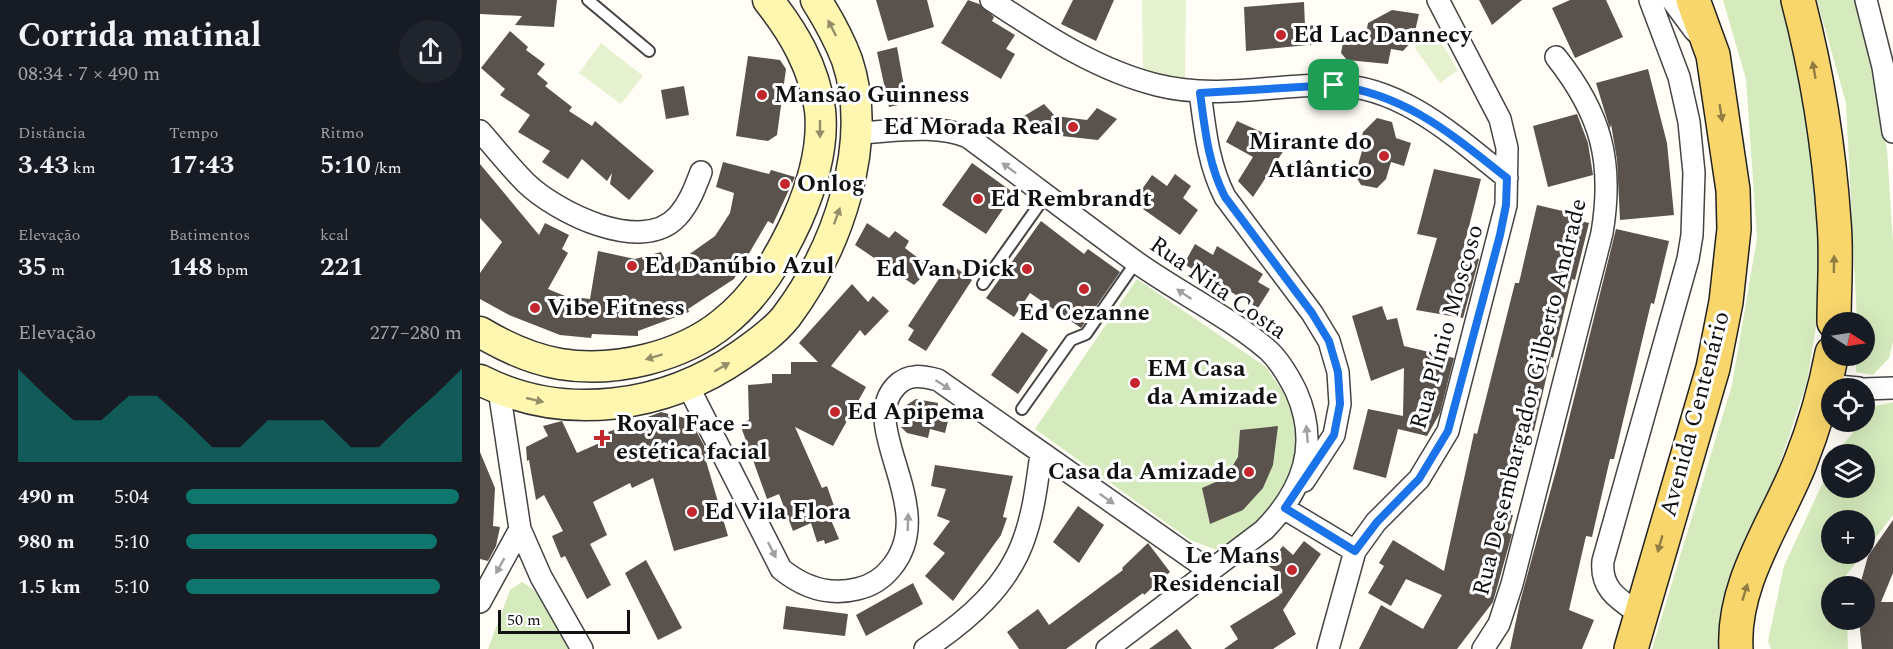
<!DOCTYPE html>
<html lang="pt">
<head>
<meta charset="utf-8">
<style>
	body { margin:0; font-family:Spectral,serif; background:#20242c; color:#f1f3f6; height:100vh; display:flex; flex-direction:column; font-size:22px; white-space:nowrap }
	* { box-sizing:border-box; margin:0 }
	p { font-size:20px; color:#9ea1a6 }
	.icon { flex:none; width:33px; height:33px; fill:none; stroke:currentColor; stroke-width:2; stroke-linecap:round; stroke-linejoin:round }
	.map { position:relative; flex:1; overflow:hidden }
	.details { display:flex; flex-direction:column; background:#171b24; width:480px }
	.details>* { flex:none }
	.needle { width:39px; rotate:102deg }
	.tools { position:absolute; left:1341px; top:312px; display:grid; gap:12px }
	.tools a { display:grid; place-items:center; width:54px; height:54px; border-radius:50%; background:#171b24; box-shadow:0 6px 24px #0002; font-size:30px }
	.scale { position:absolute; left:18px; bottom:15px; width:132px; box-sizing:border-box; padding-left:6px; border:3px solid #111; border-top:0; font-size:16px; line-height:21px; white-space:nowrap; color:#111; -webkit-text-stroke:4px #fff; paint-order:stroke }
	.pin { position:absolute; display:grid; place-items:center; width:51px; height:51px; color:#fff; margin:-26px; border-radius:12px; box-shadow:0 3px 9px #0006 }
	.round { display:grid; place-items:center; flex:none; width:63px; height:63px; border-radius:32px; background:#20242c }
	.head { display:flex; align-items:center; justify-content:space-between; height:102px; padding:0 18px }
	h1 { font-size:33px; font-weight:700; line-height:45px }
	.stats { display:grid; grid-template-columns:repeat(3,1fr); gap:9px; height:102px; padding:6px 18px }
	.stats div { display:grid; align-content:center }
	.stats b { font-size:26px; font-weight:700 }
	.stats small { font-size:16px; font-weight:400 }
	.stats p { font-size:16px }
	.chart { height:168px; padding:12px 18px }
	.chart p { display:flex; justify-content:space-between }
	.chart svg { width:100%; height:108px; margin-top:6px; fill:#0f766e; opacity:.7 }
	ul { padding:0 18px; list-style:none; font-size:20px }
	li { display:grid; grid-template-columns:96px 72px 1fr; align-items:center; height:45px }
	li i { height:15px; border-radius:8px; background:#0f766e }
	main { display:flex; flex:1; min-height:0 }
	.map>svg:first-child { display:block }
	.green { fill:#d5ebbd }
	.pitch { fill:#e6f2cf }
	.building { fill:#5a524d }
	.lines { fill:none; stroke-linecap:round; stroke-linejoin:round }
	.lane-casing { stroke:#444; stroke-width:14 }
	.street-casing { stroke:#444; stroke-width:24 }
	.secondary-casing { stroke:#333; stroke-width:33 }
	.primary-casing { stroke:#222; stroke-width:36 }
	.lane { stroke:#fff; stroke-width:10 }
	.street { stroke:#fff; stroke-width:21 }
	.secondary { stroke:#fff6b0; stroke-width:30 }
	.primary { stroke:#f9d66b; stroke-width:33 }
	.oneway { fill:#948f68 }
	.oneway2 { fill:#917d42 }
	.oneway3 { fill:#a0a0a0 }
	.route-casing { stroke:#fff; stroke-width:12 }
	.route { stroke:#1a73e8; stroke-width:8 }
	.poi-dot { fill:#c4262e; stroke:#fff; stroke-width:2 }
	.labels { text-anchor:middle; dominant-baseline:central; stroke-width:6; stroke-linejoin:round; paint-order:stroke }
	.poi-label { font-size:24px; font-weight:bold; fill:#111; stroke:#fff; text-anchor:start }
	.street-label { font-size:24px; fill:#111; stroke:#fff }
</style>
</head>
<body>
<main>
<section class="details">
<div class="head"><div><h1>Corrida matinal</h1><p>08:34 · 7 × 490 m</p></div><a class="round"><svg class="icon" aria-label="share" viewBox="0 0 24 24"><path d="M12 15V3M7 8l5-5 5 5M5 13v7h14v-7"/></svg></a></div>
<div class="stats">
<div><p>Distância</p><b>3.43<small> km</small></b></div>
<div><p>Tempo</p><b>17:43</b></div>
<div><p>Ritmo</p><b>5:10<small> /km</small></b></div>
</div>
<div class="stats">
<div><p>Elevação</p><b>35<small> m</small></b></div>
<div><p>Batimentos</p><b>148<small> bpm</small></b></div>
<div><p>kcal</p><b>221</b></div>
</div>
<div class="chart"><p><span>Elevação</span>277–280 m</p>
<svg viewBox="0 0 160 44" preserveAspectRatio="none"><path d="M0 44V6L10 17L20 27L30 27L40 17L50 17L60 27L70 38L80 38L90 27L100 27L110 27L120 38L130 38L140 27L150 17L160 6V44z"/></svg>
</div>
<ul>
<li><b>490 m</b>5:04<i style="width:99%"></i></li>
<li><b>980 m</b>5:10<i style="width:91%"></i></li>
<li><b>1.5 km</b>5:10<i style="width:92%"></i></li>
</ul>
</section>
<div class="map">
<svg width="1413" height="649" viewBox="0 0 1413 649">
	<rect width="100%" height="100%" fill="#fffdf5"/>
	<path class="green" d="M 1243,0 L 1302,0 L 1329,107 L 1339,218 L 1340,301 L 1327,382 L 1297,472 L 1253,573 L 1239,649 L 1172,649 L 1252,385 L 1277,238 L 1266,79 Z
		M 1337,0 L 1379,0 L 1407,150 L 1413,242 L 1413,342 L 1409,358 L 1393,375 L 1376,372 L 1376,356 L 1384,356 L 1384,322 L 1377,322 L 1366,103 Z
		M 657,279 L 786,367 L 810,402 L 818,443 L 807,484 L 775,524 L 740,551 L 710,540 L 555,429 Z
		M 1413,402 L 1413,515 L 1385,552 L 1384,520 L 1352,520 L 1352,554 L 1383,554 L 1364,578 L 1365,586 L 1352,586 L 1352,620 L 1367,620 L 1368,649 L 1291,649 L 1288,641 L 1304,566 L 1351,465 L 1352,488 L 1384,488 L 1384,454 L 1356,454 L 1358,450 L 1396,406 Z
		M 42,582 C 67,596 76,624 88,649 L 8,649 L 30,590 Z"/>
	<path class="pitch" d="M 662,0 L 706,0 L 705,78 L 663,78 Z
		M 955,32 L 978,70 L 960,83 L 934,47 Z
		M 121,43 L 163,76 L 141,104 L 99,73 Z"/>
	<path class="building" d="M 0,0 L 77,0 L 74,27 L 35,25 L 42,16 L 0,14 Z
		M 396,0 L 447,0 L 454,27 L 408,41 Z
		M 488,0 L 499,4 L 514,17 L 512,21 L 535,35 L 526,49 L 535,54 L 521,79 L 461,43 Z
		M 593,0 L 634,0 L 616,41 L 581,24 Z
		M 999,0 L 1042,0 L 1012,25 Z
		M 1090,0 L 1126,0 L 1143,37 L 1095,58 L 1072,8 Z
		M 824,2 L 825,26 L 836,25 L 837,44 L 766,51 L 764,7 Z
		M 912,10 L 939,14 L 933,40 L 923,51 L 911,49 L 908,64 L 867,60 L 861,53 L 863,42 L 869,37 L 885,38 L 888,23 Z
		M 30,31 L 48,47 L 46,50 L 65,64 L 57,74 L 68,83 L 65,86 L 92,107 L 89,111 L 112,126 L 115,121 L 174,171 L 149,200 L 130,184 L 132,173 L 127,181 L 102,159 L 88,179 L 62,162 L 70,151 L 38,132 L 50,115 L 20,95 L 25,89 L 1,68 Z
		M 417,47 L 427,103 L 409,107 L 397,52 Z
		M 268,56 L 300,60 L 306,69 L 297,135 L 288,141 L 256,136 Z
		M 1168,69 L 1187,143 L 1194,215 L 1140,220 L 1137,160 L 1131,124 L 1130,129 L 1116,83 Z
		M 204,86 L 209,115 L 186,119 L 181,90 Z
		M 564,104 L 575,116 L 607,120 L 617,108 L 637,119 L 618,140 L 563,134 L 544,116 Z
		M 1097,114 L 1108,143 L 1113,175 L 1068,187 L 1053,126 Z
		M 897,118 L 912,122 L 916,138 L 931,143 L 924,166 L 911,162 L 906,179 L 897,188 L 881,185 L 875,175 L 882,151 L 880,145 L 883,132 Z
		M 757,121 L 808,144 L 773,197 L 758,181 L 773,157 L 746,142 Z
		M 243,162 L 289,174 L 291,170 L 315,177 L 293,224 L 288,221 L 254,279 L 208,309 L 209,312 L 158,331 L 158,336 L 112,334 L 111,338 L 80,335 L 29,315 L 0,299 L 0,273 L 22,242 L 0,218 L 0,164 L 59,235 L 65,223 L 89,235 L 82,249 L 88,253 L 68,289 L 85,296 L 110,299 L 118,251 L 155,259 L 181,252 L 190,268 L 235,236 L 250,213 L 254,193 L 236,187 Z
		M 492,163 L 534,193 L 506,234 L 462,205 Z
		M 954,169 L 1001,179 L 982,254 L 999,259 L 983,318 L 936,310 L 957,238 L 937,234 Z
		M 695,174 L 711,186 L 703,198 L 718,210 L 700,235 L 653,202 L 672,175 L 687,186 Z
		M 1057,205 L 1100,215 L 1100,221 L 1109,223 L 1095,280 L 1092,279 L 1073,358 L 1071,357 L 1054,431 L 1050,430 L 1030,515 L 1033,515 L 1028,533 L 1032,534 L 1013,602 L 977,649 L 879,649 L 901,605 L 943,629 L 962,595 L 926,579 L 911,606 L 888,593 L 904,566 L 899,563 L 913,540 L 964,571 L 994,433 L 997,434 L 1035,283 L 1039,283 Z
		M 561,221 L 604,254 L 608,249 L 640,272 L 601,328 L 550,293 L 534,317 L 506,298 Z
		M 387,223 L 409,238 L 415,231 L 429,241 L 425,248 L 451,268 L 434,285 L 375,245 Z
		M 1136,229 L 1189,241 L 1174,304 L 1171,303 L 1134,459 L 1130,459 L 1112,537 L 1106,536 L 1089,610 L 1114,620 L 1102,649 L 1030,649 L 1040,602 L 1078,463 Z
		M 715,244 L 733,255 L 737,246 L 783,274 L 778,282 L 790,289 L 778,308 L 704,264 Z
		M 475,267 L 492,280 L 446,351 L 428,340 L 434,330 L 428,326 L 464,271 L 470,275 Z
		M 372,284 L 388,302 L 393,296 L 409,311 L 385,336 L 380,330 L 351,366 L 386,387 L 353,446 L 315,427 L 342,488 L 347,486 L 354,506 L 346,508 L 359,539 L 345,544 L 344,540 L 337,542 L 331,523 L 313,531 L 299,494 L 287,499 L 260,424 L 269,420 L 268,385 L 292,383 L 292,374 L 311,374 L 311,362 L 338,362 L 319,343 Z
		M 902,306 L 907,320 L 917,318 L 924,346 L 974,358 L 960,413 L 947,436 L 918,429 L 906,478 L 873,469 L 888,409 L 923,416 L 924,368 L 891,381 L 872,316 Z
		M 542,332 L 568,350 L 538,394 L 511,375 Z
		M 436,399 L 458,403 L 457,410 L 470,413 L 465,433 L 450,429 L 448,438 L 427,433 L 421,427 L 425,406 Z
		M 181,412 L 205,418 L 212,423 L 228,453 L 224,454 L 248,536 L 194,551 L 173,478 L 152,488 L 150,483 L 113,502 L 127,535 L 110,544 L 131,585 L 107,599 L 85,556 L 81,558 L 72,536 L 83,531 L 64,495 L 56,500 L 49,460 L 47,461 L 46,447 L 68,436 L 63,426 L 82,421 L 97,453 L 131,438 L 128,432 Z
		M 798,426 L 793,465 L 783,488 L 763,510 L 730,524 L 722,488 L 745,478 L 758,457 L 760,430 Z
		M 0,452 L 15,488 L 13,526 L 20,527 L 16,546 L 8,561 L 0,559 Z
		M 455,465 L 533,476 L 523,517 L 527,518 L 521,535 L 473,601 L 445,576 L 465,553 L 453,544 L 470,521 L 457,516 L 466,489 L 451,486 Z
		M 598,506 L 624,525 L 599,563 L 573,542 Z
		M 1413,520 L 1413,573 L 1401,602 L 1413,602 L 1413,649 L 1382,649 L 1379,620 L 1384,620 L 1384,586 L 1380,585 L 1388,556 Z
		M 824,541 L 841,554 L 803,610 L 816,634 L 793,649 L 744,649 L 758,639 L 750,626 L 800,595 L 792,590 L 801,575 L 787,565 L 803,546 L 813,555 Z
		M 668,543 L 690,572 L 664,595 L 663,593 L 586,649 L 539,649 L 527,632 L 558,609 L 569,625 L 643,570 L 642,568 Z
		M 166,560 L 202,628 L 178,640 L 145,573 Z
		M 433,583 L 443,604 L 386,636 L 376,615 Z
		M 306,606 L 368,614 L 365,636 L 303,629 Z
		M 697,629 L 712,649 L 669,649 Z"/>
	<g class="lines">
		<g class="lane-casing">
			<path id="lane" d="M 108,0 L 169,51
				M 503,284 L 566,195
				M 542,409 L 591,340 L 606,334 L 656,262"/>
		</g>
		<g class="street-casing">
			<path id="street" d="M 511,0 C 563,34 616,70 677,85 C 736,100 794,84 854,85 C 922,86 977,138 1027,178
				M 1192,0 L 1215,31
				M 1386,0 L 1403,67 L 1413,132
				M 720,92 C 725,129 728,164 745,197 L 832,313 L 849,341 L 858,372 L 860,404 L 854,435 L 824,481
				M 0,131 C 15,148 30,167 46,183 C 76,212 161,255 197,217 C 209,204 215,188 221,172
				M 375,133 C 411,132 454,123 488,137 C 544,178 599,221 656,262 C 698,292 748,316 788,350 C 800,361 809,377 816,391 C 840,445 823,490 784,530 L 627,649
				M 1346,385 L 1379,388
				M 208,386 L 301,569 C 323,587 348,596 377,589 C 391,586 402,579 411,568 C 461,509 376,427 416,386 C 428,373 443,376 458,380 L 730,571
				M 1384,389 L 1413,388
				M 19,390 L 40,529 L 61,577 L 102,649
				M 805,509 L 875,551
				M 0,602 L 40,529
				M 1161,615 C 1140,600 1120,590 1123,561 L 1208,259 L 1212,235 L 1214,173 L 1209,122 L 1199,77 L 1170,0
				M 445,649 C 487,621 529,586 545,536 C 554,510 557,482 561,454
				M 848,649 L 875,551 L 896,522 L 939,479 L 968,431 L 1026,205 L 1027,148 L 1020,119 L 958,0
				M 1003,649 L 1019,624 L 1032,584 L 1122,233 C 1134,161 1121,114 1076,57"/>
		</g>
		<g class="secondary-casing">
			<path id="secondary" d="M 0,332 C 25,347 51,359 80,364 C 134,373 201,357 243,323 C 277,296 299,259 317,220 C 332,186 344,147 340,110 C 334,67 314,33 288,0
				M 0,380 C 85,423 185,408 261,355 C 277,344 294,332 306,317 C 357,249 395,144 367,60 C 359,39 348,19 336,0"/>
		</g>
		<g class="primary-casing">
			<path id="primary" d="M 1318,0 C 1337,72 1349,147 1354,222 C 1357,255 1354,289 1354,322
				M 1151,649 L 1233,368 L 1246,302 L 1254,229 L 1253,190 L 1233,55 L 1213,0
				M 1256,649 C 1252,583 1296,523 1320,463 C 1334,428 1345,390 1352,353"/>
		</g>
		<use href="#lane" class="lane"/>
		<use href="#street" class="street"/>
		<use href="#secondary" class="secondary"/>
		<use href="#primary" class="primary"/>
	</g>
	<defs><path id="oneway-solid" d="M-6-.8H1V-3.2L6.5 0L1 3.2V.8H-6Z" transform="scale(1.5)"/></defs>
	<g class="oneway">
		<use href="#oneway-solid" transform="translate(352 28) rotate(-117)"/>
		<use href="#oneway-solid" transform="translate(340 129) rotate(90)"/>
		<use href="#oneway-solid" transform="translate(357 216) rotate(-70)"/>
		<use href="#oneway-solid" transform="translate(174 357) rotate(163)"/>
		<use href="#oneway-solid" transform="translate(242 367) rotate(-30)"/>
		<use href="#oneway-solid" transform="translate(55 400) rotate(13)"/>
	</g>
	<g class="oneway2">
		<use href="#oneway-solid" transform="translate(1334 70) rotate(-100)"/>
		<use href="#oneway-solid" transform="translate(1241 113) rotate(81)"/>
		<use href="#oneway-solid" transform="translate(1354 264) rotate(-89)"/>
		<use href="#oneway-solid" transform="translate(1180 544) rotate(106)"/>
		<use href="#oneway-solid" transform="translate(1265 592) rotate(-73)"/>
	</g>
	<g class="oneway3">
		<use href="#oneway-solid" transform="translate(529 168) rotate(-143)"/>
		<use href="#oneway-solid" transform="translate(704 294) rotate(-146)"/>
		<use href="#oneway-solid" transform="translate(463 385) rotate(33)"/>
		<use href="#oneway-solid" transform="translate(827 434) rotate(-95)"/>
		<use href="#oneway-solid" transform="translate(627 499) rotate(35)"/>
		<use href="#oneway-solid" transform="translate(428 522) rotate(-88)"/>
		<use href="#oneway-solid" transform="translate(292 550) rotate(63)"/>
		<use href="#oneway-solid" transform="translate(20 566) rotate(119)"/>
	</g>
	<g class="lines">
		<g class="route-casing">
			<path id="route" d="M 854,85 C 927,95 971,134 1027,178 L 1026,205 L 1020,235 L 968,431 L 939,479 L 897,522 L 875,551 L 805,508 L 854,435 L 860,404 L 858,372 L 849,341 L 832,313 L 745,197 C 728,164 725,129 720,93 Z"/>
		</g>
		<use href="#route" class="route"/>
	</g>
	<g class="poi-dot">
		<circle cx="801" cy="35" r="6"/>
		<circle cx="282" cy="95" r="6"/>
		<circle cx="593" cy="127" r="6"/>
		<circle cx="904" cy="156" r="6"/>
		<circle cx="305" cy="184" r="6"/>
		<circle cx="498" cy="199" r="6"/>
		<circle cx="152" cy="266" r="6"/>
		<circle cx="547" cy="269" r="6"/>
		<circle cx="604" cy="289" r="6"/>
		<circle cx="55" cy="308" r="6"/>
		<circle cx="655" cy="383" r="6"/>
		<circle cx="355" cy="412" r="6"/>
		<path d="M119 429h6v6h6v6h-6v6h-6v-6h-6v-6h6z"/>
		<circle cx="769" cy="472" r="6"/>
		<circle cx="212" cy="512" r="6"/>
		<circle cx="812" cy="570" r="6"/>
	</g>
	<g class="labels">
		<g class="poi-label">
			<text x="813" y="35">Ed Lac Dannecy</text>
			<text x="294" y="95">Mansão Guinness</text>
			<text x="581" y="127" text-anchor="end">Ed Morada Real</text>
			<text x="892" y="142" text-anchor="end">Mirante do<tspan x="892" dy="28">Atlântico</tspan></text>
			<text x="317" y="184">Onlog</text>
			<text x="510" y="199">Ed Rembrandt</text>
			<text x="164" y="266">Ed Danúbio Azul</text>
			<text x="535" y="269" text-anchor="end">Ed Van Dick</text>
			<text x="67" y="308">Vibe Fitness</text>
			<text x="604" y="313" text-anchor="middle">Ed Cezanne</text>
			<text x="667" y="369">EM Casa<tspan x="667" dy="28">da Amizade</tspan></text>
			<text x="367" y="412">Ed Apipema</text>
			<text x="136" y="424">Royal Face -<tspan x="136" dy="28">estética facial</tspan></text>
			<text x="757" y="472" text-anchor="end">Casa da Amizade</text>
			<text x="224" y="512">Ed Vila Flora</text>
			<text x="800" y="556" text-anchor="end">Le Mans<tspan x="800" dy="28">Residencial</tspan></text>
		</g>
		<g class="street-label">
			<text transform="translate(738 288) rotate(35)">Rua Nita Costa</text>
			<text transform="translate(967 327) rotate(-74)">Rua Plínio Moscoso</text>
			<text transform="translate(1050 397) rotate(-76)">Rua Desembargador Gilberto Andrade</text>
			<text transform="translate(1215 414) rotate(-75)">Avenida Centenário</text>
		</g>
	</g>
</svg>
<div class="tools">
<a><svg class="needle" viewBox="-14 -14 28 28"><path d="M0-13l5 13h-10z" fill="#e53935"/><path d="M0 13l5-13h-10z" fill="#9ea1a6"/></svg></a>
<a><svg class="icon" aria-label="locate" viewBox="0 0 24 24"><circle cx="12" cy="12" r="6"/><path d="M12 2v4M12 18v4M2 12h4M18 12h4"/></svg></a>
<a><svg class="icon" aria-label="layers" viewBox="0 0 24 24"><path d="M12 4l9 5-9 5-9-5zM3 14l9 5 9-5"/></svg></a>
<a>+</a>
<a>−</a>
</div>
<div class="scale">50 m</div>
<div class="pin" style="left:854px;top:85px;background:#1e9e55"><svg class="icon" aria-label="arrive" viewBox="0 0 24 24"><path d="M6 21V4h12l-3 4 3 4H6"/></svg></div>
</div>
</main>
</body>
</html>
